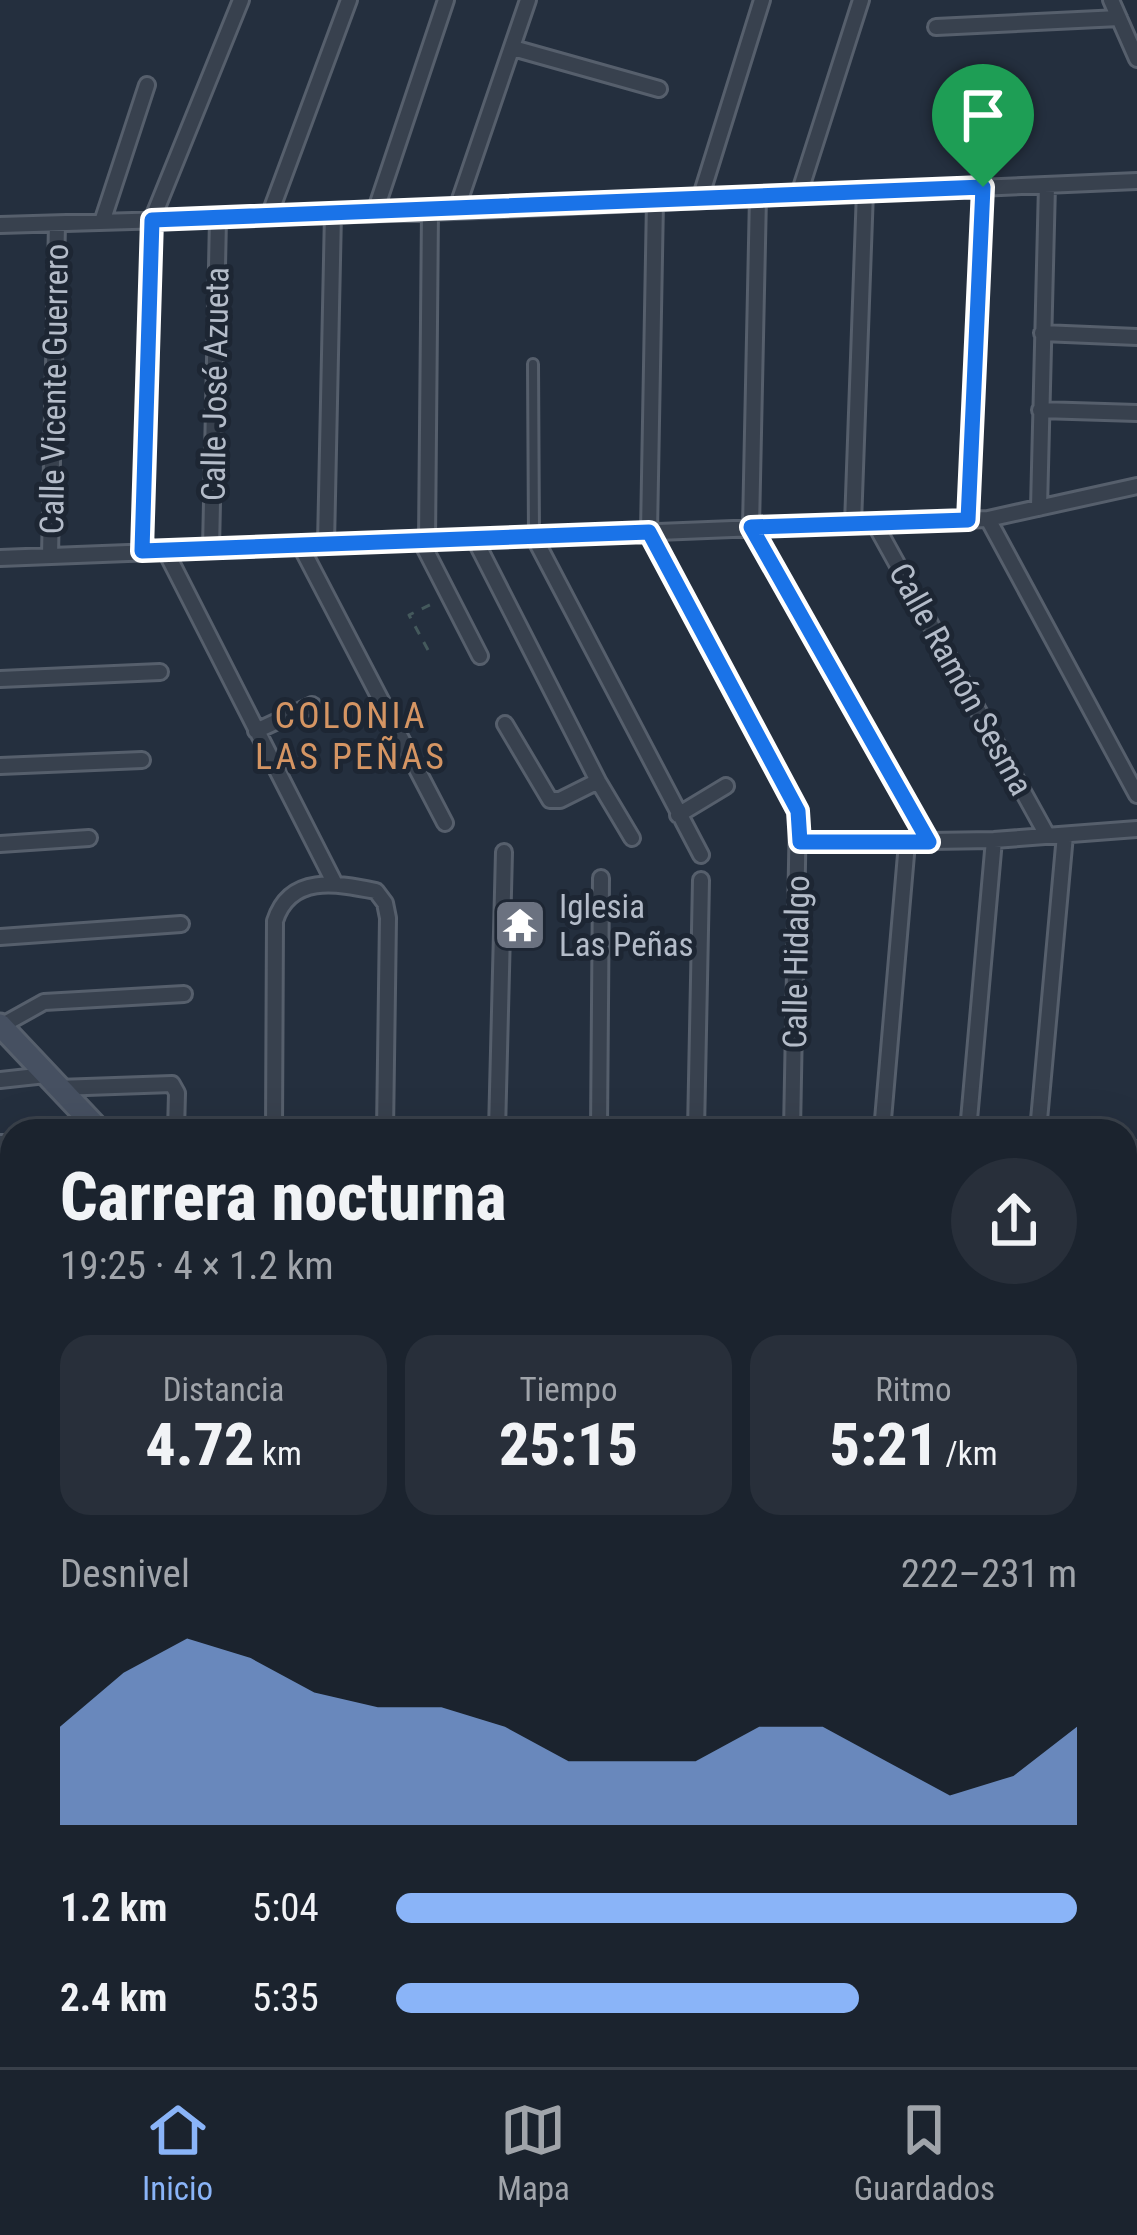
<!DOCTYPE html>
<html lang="es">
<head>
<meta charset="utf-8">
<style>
	body { margin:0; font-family:"Roboto Condensed",sans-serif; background:#282f3a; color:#f1f3f6; height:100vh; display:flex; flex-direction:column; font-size:45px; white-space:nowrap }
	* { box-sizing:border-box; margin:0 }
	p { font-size:39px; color:#a0a4aa }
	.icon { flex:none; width:66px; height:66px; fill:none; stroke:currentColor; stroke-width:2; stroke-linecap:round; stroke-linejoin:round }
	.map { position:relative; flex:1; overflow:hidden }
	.sheet { position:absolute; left:0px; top:1119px; width:1137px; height:948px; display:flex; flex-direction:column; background:#1b232e; border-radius:36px 36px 0 0; box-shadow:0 12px 48px #0002,0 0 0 3px #39404a }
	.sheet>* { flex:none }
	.pin { position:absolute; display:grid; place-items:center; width:102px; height:102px; color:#fff; margin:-123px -51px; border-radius:50% 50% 50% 0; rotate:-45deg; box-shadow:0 0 12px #0007 }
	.pin .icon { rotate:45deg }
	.round { display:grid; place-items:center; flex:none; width:126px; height:126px; border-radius:63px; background:#282f3a }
	.head { display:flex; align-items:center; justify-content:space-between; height:204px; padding:0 60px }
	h1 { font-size:66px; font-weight:800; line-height:90px }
	.stats { display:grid; grid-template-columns:repeat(3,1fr); gap:18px; height:204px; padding:12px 60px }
	.stats div { display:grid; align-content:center; border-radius:30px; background:#282f3a; text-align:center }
	.stats b { font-size:60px; font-weight:800 }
	.stats small { font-size:33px; font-weight:400 }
	.stats p { font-size:33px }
	.chart { height:336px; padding:24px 60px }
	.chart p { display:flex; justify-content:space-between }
	.chart svg { width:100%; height:216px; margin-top:12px; fill:#8ab4f8; opacity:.7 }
	ul { padding:0 60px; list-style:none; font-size:39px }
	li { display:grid; grid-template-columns:192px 144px 1fr; align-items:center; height:90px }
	li i { height:30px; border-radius:15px; background:#8ab4f8 }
	.menu { display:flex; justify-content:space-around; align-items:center; height:168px; border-top:3px solid #39404a; background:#1b232e; font-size:33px; color:#a0a4aa }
	.menu a { display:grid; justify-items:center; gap:6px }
	.menu .current { color:#8ab4f8 }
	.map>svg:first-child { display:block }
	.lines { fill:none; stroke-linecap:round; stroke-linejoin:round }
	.lane-casing { stroke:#565f6c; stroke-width:14 }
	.street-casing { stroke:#565f6c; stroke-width:20 }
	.secondary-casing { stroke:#565f6c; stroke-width:27 }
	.path { stroke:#44595c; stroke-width:3; stroke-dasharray:9 9; stroke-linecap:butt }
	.lane { stroke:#38414e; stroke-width:8 }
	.street { stroke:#38414e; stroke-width:14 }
	.secondary { stroke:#465061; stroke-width:21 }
	.route-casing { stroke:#fff; stroke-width:24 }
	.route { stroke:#1a73e8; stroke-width:15 }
	.labels { text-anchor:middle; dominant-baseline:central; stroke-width:10; stroke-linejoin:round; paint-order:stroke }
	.street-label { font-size:33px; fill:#b4bcc9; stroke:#1d2633 }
	.poi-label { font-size:33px; fill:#b4bcc9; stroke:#1d2633; text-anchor:start }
	.neighbourhood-label { font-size:36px; letter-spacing:3px; fill:#d59563; stroke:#1d2633 }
</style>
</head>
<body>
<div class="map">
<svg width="1137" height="2067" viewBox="0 0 1137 2067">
	<rect width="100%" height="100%" fill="#242f3e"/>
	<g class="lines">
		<g class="lane-casing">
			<path id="lane" d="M 533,364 L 534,536"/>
		</g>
		<g class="street-casing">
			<path id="street" d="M 1111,0 L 1137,59
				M 936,27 L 1119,18
				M 513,48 L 659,89
				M 799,194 L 861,0
				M 758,196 L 751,527 L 929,841
				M 700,199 L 762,0
				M 655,201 L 649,532 L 798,811 L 792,1131
				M 456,211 L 528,0
				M 375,212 L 446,0
				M 269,216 L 349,0
				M 102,222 L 147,85
				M 0,225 L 456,211 L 1137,181
				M 1042,333 L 1137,337
				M 1040,410 L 1137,413
				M 1039,508 L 1047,185
				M 988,519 L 1137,795
				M 968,520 L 983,187
				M 853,524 L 865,191
				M 875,524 L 1047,835
				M 534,537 L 701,855
				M 474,538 L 598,781 L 632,838
				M 421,541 L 480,656
				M 427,541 L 430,212
				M 326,544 L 333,213
				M 300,545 L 445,823
				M 211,549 L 218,219
				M 142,551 L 152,220 L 241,0
				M 166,552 L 334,882
				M 50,555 L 57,224
				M 0,558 L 988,519 L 1137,486
				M 0,679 L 160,672
				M 505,724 L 550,800 L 560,800 L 598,781
				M 256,731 L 312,705
				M 0,766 L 142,760
				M 678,815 L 726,786
				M 800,843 L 994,840 L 1137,829
				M 0,844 L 89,838
				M 0,937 L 181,924
				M 1,1026 L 44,1002 L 184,994
				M 0,1080 L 46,1075
				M 58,1088 L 172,1084 L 177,1093 L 176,1131
				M 274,1131 L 275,921 C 290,874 336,883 376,891 L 385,903 L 388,918 L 385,1131
				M 497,1131 L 504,852
				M 599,1131 L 601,878
				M 696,1131 L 701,880
				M 882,1131 L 907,843
				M 968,1131 L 994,840
				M 1038,1131 L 1065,835
				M 0,1143 L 12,1143
				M 1125,1149 L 1137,1149
				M 1125,1191 L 1137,1161
				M 5,1286 L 12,1334
				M 1125,1468 L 1137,1439
				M 0,1556 L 12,1556
				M 1125,1778 L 1137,1777
				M 0,1901 L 12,1900
				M 1125,1952 L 1137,1897
				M 1125,2045 L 1137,2048
				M 90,2055 L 93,2067
				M 216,2055 L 217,2067
				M 325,2055 L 325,2067
				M 425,2067 L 425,2055
				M 519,2067 L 520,2055
				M 700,2067 L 702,2055
				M 777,2067 L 778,2055
				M 867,2067 L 869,2055
				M 997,2067 L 999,2055"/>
		</g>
		<g class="secondary-casing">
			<path id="secondary" d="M 0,1025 L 100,1131
				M 949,2055 L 960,2067
				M 596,2067 L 625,2055"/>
		</g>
		<path class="path" d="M 428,650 L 409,615 L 436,602"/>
		<use href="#lane" class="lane"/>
		<use href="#street" class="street"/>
		<use href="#secondary" class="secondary"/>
	</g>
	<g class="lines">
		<g class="route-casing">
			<path id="route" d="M 983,187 L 968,520 L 751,527 L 929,842 L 800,842 L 798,811 L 649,532 L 142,551 L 152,220 Z"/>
		</g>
		<use href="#route" class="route"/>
	</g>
	<defs>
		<g id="temple-square" transform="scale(2.7)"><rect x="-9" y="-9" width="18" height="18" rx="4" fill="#6b7280" stroke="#1d2633"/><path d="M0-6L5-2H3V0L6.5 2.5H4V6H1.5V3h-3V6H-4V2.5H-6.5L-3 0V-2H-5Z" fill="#fff"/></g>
	</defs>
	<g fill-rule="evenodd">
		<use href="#temple-square" x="520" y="925"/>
	</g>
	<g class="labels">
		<g class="street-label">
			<text transform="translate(215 384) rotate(-89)">Calle José Azueta</text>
			<text transform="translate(54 389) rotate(-89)">Calle Vicente Guerrero</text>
			<text transform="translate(961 679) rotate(61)">Calle Ramón Sesma</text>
			<text transform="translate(796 962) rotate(-89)">Calle Hidalgo</text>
		</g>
		<g class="poi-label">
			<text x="559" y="906">Iglesia<tspan x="559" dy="38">Las Peñas</tspan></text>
		</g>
		<g class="neighbourhood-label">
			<text x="351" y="716">COLONIA<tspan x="351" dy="41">LAS PEÑAS</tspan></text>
		</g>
	</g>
</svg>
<div class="pin" style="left:983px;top:187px;background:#1e9e55"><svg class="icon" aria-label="arrive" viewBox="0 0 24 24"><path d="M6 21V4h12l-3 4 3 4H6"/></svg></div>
<section class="sheet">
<div class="head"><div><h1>Carrera nocturna</h1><p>19:25 · 4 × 1.2 km</p></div><a class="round"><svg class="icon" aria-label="share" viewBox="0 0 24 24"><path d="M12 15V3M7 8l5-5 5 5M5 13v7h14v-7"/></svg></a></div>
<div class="stats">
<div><p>Distancia</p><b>4.72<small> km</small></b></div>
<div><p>Tiempo</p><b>25:15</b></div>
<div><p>Ritmo</p><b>5:21<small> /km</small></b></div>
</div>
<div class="chart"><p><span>Desnivel</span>222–231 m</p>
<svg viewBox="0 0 160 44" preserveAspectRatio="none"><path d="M0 44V24L10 13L20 6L30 10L40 17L50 20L60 20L70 24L80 31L90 31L100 31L110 24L120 24L130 31L140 38L150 34L160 24V44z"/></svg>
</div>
<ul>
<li><b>1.2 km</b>5:04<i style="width:100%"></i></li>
<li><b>2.4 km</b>5:35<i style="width:68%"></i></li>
</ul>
</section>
</div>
<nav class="menu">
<a class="current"><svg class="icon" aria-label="home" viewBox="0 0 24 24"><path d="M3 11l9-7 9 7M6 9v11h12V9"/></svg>Inicio</a>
<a><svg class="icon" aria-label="map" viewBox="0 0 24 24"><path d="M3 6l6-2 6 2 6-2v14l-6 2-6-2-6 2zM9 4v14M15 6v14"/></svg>Mapa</a>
<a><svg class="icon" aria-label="saved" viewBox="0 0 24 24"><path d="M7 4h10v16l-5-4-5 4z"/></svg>Guardados</a>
</nav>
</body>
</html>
